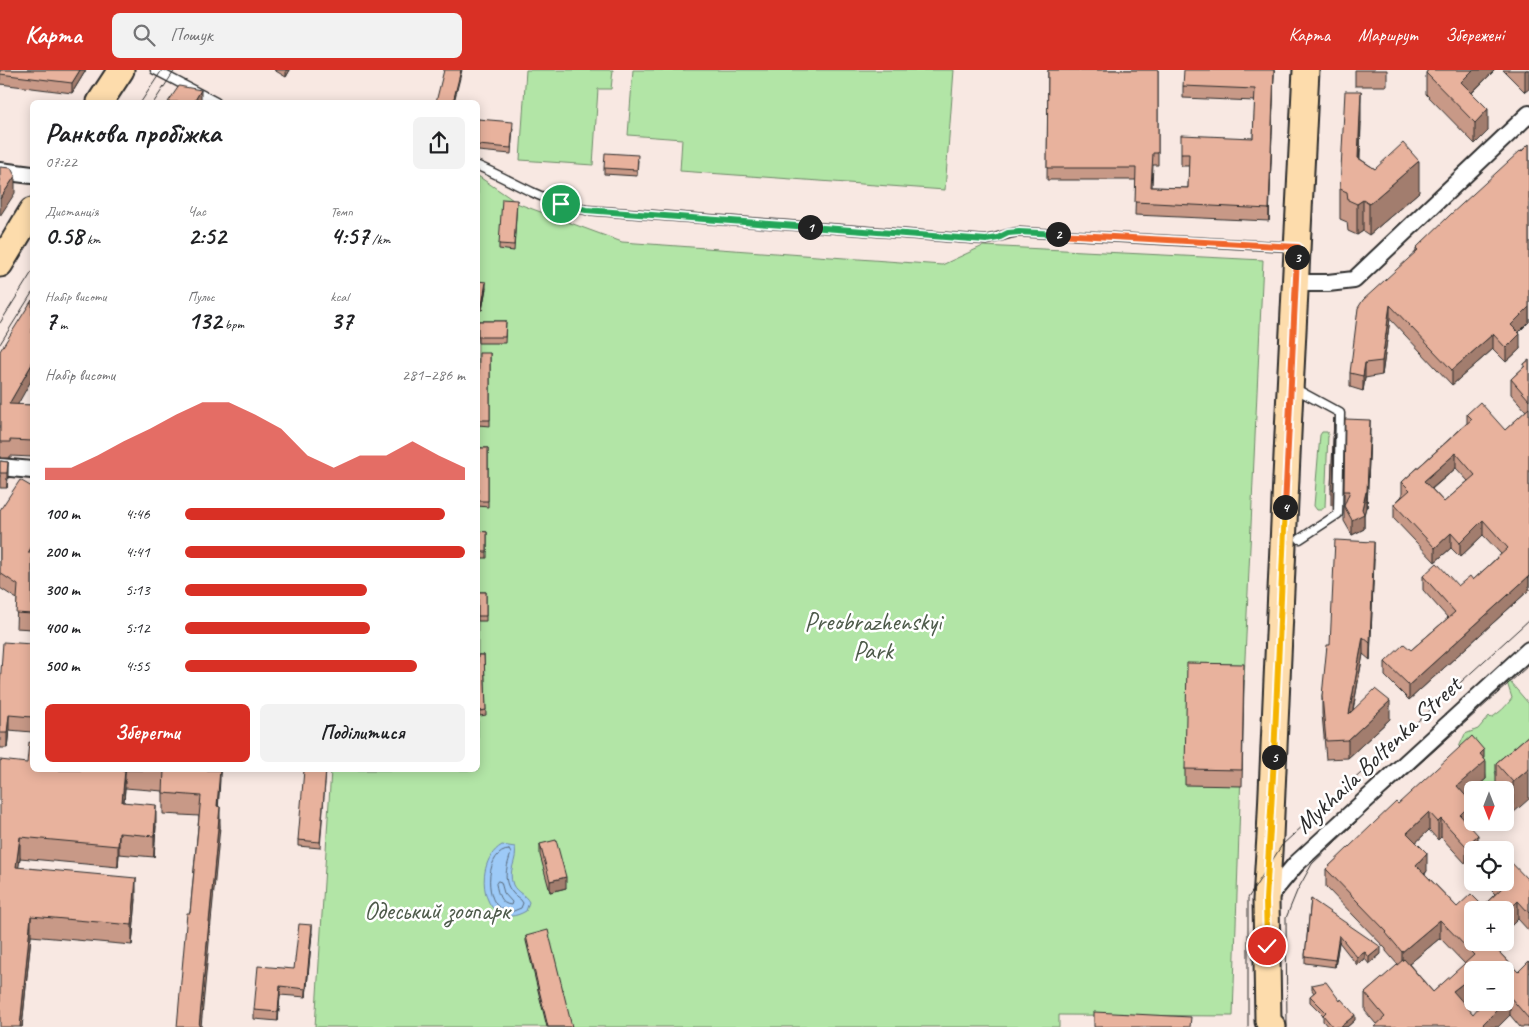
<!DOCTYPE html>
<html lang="uk">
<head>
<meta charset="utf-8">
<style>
	body { margin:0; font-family:Caveat,sans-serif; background:#f2f2f2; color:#202124; height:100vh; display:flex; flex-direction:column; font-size:19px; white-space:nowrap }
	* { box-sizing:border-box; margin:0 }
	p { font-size:16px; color:#757577 }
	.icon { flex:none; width:28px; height:28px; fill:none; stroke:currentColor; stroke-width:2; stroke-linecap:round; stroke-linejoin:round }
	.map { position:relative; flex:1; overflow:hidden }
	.panel { position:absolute; left:30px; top:30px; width:450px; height:672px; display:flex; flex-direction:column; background:#fff; border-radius:8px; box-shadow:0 2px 12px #0003 }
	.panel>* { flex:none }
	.needle { width:32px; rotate:180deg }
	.fabs { position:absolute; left:1464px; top:711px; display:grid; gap:10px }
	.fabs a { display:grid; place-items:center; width:50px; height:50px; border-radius:8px; background:#fff; box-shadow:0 2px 12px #0003; font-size:25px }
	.pin { position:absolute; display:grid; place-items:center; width:42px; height:42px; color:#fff; margin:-21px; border:2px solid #fff; border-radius:50%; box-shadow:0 1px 5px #0007 }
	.km { position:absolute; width:25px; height:25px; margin:-12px; border-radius:50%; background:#222; color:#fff; font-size:14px; line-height:25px; text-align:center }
	.round { display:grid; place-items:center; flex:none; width:52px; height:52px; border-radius:8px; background:#f2f2f2 }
	.head { display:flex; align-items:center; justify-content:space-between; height:85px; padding:0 15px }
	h1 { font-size:28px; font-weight:800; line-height:38px }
	.metrics { display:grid; grid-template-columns:repeat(3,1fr); gap:8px; height:85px; padding:5px 15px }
	.metrics div { display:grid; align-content:center }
	.metrics b { font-size:25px; font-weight:800 }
	.metrics small { font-size:14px; font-weight:400 }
	.metrics p { font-size:14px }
	.chart { height:140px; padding:10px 15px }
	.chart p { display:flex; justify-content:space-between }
	.chart svg { width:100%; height:90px; margin-top:5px; fill:#d93025; opacity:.7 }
	.button { display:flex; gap:10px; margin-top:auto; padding:10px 15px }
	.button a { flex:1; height:58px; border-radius:8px; background:#d93025; color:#fff; font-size:20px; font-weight:800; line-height:58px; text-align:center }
	.button a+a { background:#f2f2f2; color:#202124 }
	ul { padding:0 15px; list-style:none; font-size:16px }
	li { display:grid; grid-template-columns:80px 60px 1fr; align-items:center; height:38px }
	li i { height:12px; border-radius:6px; background:#d93025 }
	header { display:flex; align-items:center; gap:30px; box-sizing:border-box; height:70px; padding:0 25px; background:#d93025; color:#fff }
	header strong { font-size:24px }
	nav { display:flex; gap:28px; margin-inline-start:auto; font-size:18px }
	.search { width:350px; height:45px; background:#f2f2f2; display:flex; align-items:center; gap:12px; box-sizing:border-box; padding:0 18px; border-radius:8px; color:#757577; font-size:19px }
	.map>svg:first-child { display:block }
	.green { fill:#b2e5a6; stroke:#6e8868 }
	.water { fill:#9dcaf7; stroke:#6f8aa5 }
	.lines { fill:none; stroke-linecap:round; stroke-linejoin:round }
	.shore { stroke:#596b7d; stroke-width:1 }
	.lane-casing { stroke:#2b2b2b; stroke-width:11 }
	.street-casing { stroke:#2b2b2b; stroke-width:20 }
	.primary-casing { stroke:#2b2b2b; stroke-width:29 }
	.lane { stroke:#fff; stroke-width:8 }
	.street { stroke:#fff; stroke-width:16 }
	.primary { stroke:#fddcac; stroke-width:25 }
	.tram { stroke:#2b2b2b; stroke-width:1 }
	.wall { fill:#c89987; stroke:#2b2b2b; fill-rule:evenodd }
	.shaded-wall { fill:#a27d6e; stroke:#2b2b2b }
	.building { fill:#e8b29d; stroke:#2b2b2b; fill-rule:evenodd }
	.split-1-casing { stroke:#fff; stroke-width:10 }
	.split-2-casing { stroke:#fff; stroke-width:10 }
	.split-3-casing { stroke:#fff; stroke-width:10 }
	.split-4-casing { stroke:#fff; stroke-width:10 }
	.split-5-casing { stroke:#fff; stroke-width:10 }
	.split-6-casing { stroke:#fff; stroke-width:10 }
	.split-1 { stroke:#22a559; stroke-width:6 }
	.split-2 { stroke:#22a559; stroke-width:6 }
	.split-3 { stroke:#f0652b; stroke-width:6 }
	.split-4 { stroke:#f0652b; stroke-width:6 }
	.split-5 { stroke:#f5b400; stroke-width:6 }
	.split-6 { stroke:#f5b400; stroke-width:6 }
	.labels { text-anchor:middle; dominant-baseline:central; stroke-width:5; stroke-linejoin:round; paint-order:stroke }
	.park-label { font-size:25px; fill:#4d5a4a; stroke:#fff }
	.street-label { font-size:25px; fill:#2b2b2b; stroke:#fff }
</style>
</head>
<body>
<header>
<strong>Карта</strong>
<div class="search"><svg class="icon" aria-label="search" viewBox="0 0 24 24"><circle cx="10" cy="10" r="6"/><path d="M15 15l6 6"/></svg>Пошук</div>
<nav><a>Карта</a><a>Маршрут</a><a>Збережені</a></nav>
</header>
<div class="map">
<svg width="1529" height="957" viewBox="0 0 1529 957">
	<rect width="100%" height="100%" fill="#f8e8e2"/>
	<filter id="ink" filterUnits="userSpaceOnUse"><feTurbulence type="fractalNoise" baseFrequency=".02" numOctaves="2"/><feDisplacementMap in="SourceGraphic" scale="10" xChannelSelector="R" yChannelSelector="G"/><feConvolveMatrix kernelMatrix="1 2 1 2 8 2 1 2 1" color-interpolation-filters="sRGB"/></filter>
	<g filter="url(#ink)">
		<path class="green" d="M 526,0 L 613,0 L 611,19 L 598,19 L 593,95 L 520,90 Z
			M 633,0 L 954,0 L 945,120 L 680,101 L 682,69 L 628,65 Z
			M 478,106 L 519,134 L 622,172 L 942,195 L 983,176 L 1263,190 L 1244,610 L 1233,946 L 1059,945 L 1059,957 L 315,957 L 331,700 L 478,700 Z
			M 1322,362 L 1327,362 L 1328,364 L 1325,437 L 1321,440 L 1317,440 L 1314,436 L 1320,365 Z
			M 1505,606 L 1529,634 L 1529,667 L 1522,671 L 1510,687 L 1495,702 L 1499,712 L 1492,720 L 1482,720 L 1481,713 L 1469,681 L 1459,677 L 1465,664 L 1478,659 L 1489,646 L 1491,648 C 1500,642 1506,637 1512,628 Z"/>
		<path class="water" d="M 502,775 L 515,777 C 518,791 507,800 513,815 C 517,823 525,824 529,832 L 526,841 C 483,866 470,793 502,775 Z"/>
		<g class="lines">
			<path class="shore" d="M 509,780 L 511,783 C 507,796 502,810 512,822 C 515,827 521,828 523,833 L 521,838 L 511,842 C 507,841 503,840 500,838 C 484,828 486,780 509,780 Z
				M 498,811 L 501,812 L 504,823 L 512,832 L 511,835 C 500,834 498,824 496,814 Z"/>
			<g class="lane-casing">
				<path id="lane" d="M 155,0 L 216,32
					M 478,96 C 497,104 515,114 534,123 C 550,131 568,135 586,140 L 986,170 C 998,168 1007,163 1019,162 L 1293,177
					M 1294,318 L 1340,343 L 1338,444 L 1300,469"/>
			</g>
			<g class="street-casing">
				<path id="street" d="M 0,101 L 32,105
					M 1296,213 L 1328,213 L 1354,210 L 1529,44
					M 0,397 L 32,400
					M 1266,830 L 1296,794 L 1529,580"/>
			</g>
			<g class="primary-casing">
				<path id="primary" d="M 100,32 L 121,0
					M 0,194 L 32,141
					M 1273,957 L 1268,951 L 1266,830 L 1270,766 L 1289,341 L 1306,0"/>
			</g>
			<use href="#lane" class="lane"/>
			<use href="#street" class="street"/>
			<use href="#primary" class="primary"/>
			<path class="tram" d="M 141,32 L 162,0
				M 154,32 L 175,0
				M 0,253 L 32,202
				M 0,274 L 32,223
				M 1248,957 L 1248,828 L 1282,775 L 1529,550
				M 1287,957 L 1286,848 L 1297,821 L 1312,794 L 1375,734 L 1529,595"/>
		</g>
		<path class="wall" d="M 0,0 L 86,0 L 72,23 L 0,14 Z
			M 274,0 L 290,0 L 286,7 Z
			M 1048,0 L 1158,0 L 1158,95 L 1153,95 L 1152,117 L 1188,118 L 1189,96 L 1181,96 L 1181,84 L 1253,68 L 1255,31 L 1183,28 L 1183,16 L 1274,0 L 1269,151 L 1135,145 L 1136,110 L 1047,110 Z
			M 1355,0 L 1387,0 L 1387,16 L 1355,16 Z
			M 1428,0 L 1495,0 L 1472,23 L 1488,61 L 1475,74 L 1426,24 L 1426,3 Z
			M 1503,0 L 1529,0 L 1525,22 Z
			M 478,49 L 513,58 L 511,84 L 478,81 Z
			M 1361,52 L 1360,89 L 1375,99 L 1419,122 L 1369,165 L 1363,161 L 1357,165 L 1348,161 L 1347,152 L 1340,149 L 1340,119 Z
			M 1529,74 L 1529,252 L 1518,263 L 1520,279 L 1506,292 L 1493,279 L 1452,315 L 1390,249 L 1382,305 L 1365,308 L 1363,321 L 1350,317 L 1350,303 L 1416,181 L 1416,178 Z
			M 638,90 L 637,106 L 604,104 L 604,98 Z
			M 517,130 L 514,181 L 499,179 L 499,174 Z
			M 478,211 L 486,218 L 482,240 L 478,240 Z
			M 478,251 L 506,251 L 505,273 L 478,273 Z
			M 0,281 L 18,335 L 32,335 L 32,387 L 10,386 L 10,388 L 0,388 Z
			M 490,283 L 490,356 L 478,355 L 478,317 Z
			M 1529,290 L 1529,520 L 1409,630 L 1385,606 L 1385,592 L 1411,580 L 1448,548 L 1423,520 L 1423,506 L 1458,516 L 1473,510 L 1501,484 L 1483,465 L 1460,487 L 1451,478 L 1435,492 L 1394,449 L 1394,434 L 1402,426 L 1402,412 L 1467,353 L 1467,344 L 1505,360 L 1526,341 L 1511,324 L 1511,309 L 1524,297 L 1524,294 ZM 1456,398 L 1468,411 L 1444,432 L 1432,419 Z
			M 1334,348 L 1333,436 L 1331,435 L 1331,419 Z
			M 1370,365 L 1367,437 L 1366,437 L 1364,445 L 1364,459 L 1352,465 L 1344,451 L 1344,421 Z
			M 478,378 L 488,378 L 488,437 L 478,436 Z
			M 0,391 L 8,392 L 7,418 L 0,418 Z
			M 32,417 L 32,559 L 16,558 L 17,529 L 0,518 L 0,440 Z
			M 478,461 L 487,462 L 487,488 L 478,488 Z
			M 1374,489 L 1370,590 L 1363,584 L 1353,640 L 1390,649 L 1348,688 L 1326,689 L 1322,644 L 1322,626 L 1330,575 Z
			M 478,522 L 486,522 L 486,551 L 478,551 Z
			M 32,574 L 32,662 L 9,660 L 7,678 L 0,678 L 0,615 Z
			M 478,585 L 484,585 L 486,645 L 480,646 L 478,637 Z
			M 1244,610 L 1242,716 L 1185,715 L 1185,699 Z
			M 1529,665 L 1513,743 L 1505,734 L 1505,720 L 1496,720 L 1496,693 Z
			M 1484,688 L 1486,709 L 1466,726 L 1472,751 L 1469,754 L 1478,780 L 1472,780 L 1472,788 L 1466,794 L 1441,767 L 1438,770 L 1429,760 L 1416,772 L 1427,801 L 1425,804 L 1457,837 L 1483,836 L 1495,824 L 1492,821 L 1492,812 L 1505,812 L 1529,811 L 1529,861 L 1518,849 L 1505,862 L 1505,840 L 1472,840 L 1499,872 L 1498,881 L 1518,902 L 1529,891 L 1529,957 L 1520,957 L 1510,945 L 1376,954 L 1365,941 L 1365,923 L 1398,895 L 1386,881 L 1386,879 L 1326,817 L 1326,799 L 1398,734 ZM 1440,868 L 1465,894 L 1433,922 L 1409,894 ZM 1472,900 L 1505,900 L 1505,932 L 1473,944 L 1462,932 L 1470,926 L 1472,926 Z
			M 0,690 L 32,700 L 220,700 L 218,737 L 220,757 L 190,843 L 199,746 L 163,744 L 163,721 L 125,718 L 124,733 L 156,756 L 154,787 L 119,784 L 118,797 L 20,788 L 18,798 L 136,829 L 132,875 L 31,866 L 22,957 Z
			M 326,700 L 320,778 L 298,776 L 298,770 Z
			M 540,774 L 566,818 L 550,822 L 540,785 Z
			M 1311,829 L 1381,884 L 1369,894 L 1365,889 L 1357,895 L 1339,872 L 1335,897 L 1305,893 L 1305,886 Z
			M 312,863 L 306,927 L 280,925 L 278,951 L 254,949 L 254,940 L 294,899 Z
			M 526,866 L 572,957 L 547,957 L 526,871 Z
			M 1312,915 L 1340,931 L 1355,950 L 1347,957 L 1328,957 L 1323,951 L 1323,945 L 1310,932 L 1310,926 L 1314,923 L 1312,920 Z"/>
		<path class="shaded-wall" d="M 80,0 L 86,0 L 72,23 L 72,13 Z
			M 286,0 L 290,0 L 286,7 Z
			M 461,0 L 462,0 L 454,32 L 453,32 Z
			M 1274,0 L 1269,151 L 1269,139 Z
			M 1473,0 L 1495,0 L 1461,33 L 1461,12 Z
			M 1526,0 L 1529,0 L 1529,19 L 1525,22 L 1525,1 Z
			M 201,20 L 201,32 L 194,32 Z
			M 1361,21 L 1361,52 L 1358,118 L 1358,88 Z
			M 1488,39 L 1488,61 L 1475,74 L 1475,53 Z
			M 1419,91 L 1419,122 L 1369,165 L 1369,134 Z
			M 15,106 L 15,123 L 0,146 L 0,129 Z
			M 1363,130 L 1363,161 L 1357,165 L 1357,134 Z
			M 486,212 L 486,218 L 482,240 L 482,235 Z
			M 1390,235 L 1390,249 L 1382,305 L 1382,291 Z
			M 1529,237 L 1529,252 L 1511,270 L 1511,255 Z
			M 1493,264 L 1493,279 L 1452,315 L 1452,300 Z
			M 1520,264 L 1520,279 L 1506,292 L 1506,278 Z
			M 1365,293 L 1365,308 L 1363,321 L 1363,306 Z
			M 32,294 L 32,309 L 9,350 L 9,334 Z
			M 1370,350 L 1370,365 L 1367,437 L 1367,422 Z
			M 1456,383 L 1456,398 L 1424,425 L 1424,411 Z
			M 8,392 L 8,408 L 7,418 L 7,403 Z
			M 1366,422 L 1366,437 L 1364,445 L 1364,459 L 1352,465 L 1352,450 L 1362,439 Z
			M 1483,450 L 1483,465 L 1460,487 L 1460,473 Z
			M 1451,463 L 1451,478 L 1435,492 L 1435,478 Z
			M 1374,472 L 1374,489 L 1370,590 L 1370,573 Z
			M 32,476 L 32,491 L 28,483 Z
			M 1529,506 L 1529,520 L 1409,630 L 1409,615 Z
			M 1363,567 L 1363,584 L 1349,661 L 1349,644 Z
			M 1390,631 L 1390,649 L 1348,688 L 1348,670 Z
			M 9,645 L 9,660 L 7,678 L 7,663 Z
			M 1484,680 L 1484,692 L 1486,691 L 1486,709 L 1457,734 L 1457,716 L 1480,684 Z
			M 1529,699 L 1529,729 L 1513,743 L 1513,712 Z
			M 125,700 L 125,718 L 122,753 L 122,732 Z
			M 220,700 L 220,710 L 217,757 L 217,736 Z
			M 1472,733 L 1472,751 L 1460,763 L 1460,745 Z
			M 156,735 L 156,756 L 154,787 L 154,766 Z
			M 220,737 L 220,757 L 201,957 L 199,957 Z
			M 1429,742 L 1429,760 L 1407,781 L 1407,763 Z
			M 1441,749 L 1441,767 L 1438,770 L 1438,752 Z
			M 119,763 L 119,784 L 118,797 L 118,776 Z
			M 1478,765 L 1478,780 L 1472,780 L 1472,788 L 1466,794 L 1466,776 Z
			M 20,767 L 20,788 L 16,818 L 16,797 Z
			M 1427,783 L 1427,801 L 1416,813 L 1416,795 Z
			M 566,807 L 566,818 L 550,822 L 550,811 Z
			M 136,808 L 136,829 L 132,875 L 132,855 Z
			M 1518,831 L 1518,849 L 1505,862 L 1505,844 Z
			M 31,846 L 31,866 L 22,957 L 20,957 Z
			M 1440,850 L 1440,868 L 1402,900 L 1402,882 Z
			M 312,855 L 312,863 L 306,927 L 306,919 Z
			M 1339,865 L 1339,872 L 1335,897 L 1335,890 Z
			M 1490,872 L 1499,872 L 1498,895 Z
			M 1381,877 L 1381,884 L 1369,894 L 1369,887 Z
			M 1365,882 L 1365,889 L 1357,895 L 1357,887 Z
			M 1470,908 L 1470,926 L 1453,939 L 1453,921 Z
			M 280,916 L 280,925 L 278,951 L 278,942 Z
			M 1510,927 L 1510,945 L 1498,957 L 1480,957 Z
			M 1355,945 L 1355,950 L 1347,957 L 1340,957 Z"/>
		<path class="building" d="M 0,0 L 80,0 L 72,13 L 0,4 Z
			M 444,0 L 461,0 L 453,32 L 436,32 Z
			M 1048,0 L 1158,0 L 1158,83 L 1153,83 L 1151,117 L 1188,118 L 1189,84 L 1181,84 L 1181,65 L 1253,68 L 1255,19 L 1183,16 L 1184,0 L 1274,0 L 1269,139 L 1135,132 L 1136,98 L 1047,98 Z
			M 1428,0 L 1473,0 L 1461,12 L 1488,39 L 1475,53 L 1426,3 Z
			M 179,16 L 201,20 L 194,32 L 168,32 Z
			M 1345,21 L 1361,21 L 1358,88 L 1375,99 L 1403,73 L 1419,91 L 1369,134 L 1363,130 L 1357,134 L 1348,130 L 1347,122 L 1340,119 Z
			M 478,49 L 513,52 L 511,78 L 478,75 Z
			M 1529,74 L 1529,237 L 1511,255 L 1520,264 L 1506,278 L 1493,264 L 1452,300 L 1390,235 L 1382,291 L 1365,293 L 1363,306 L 1350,303 L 1358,238 L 1363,230 L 1418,180 L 1416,178 L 1450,145 L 1520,81 L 1521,82 Z
			M 605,83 L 638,85 L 637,100 L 604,98 Z
			M 0,97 L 11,98 L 15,106 L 0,129 Z
			M 502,129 L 517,130 L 514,175 L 499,174 Z
			M 478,211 L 486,212 L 482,235 L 478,234 Z
			M 32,230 L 32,294 L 9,334 L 32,335 L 32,371 L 10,370 L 10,372 L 0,372 L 0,281 Z
			M 478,251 L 506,251 L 505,267 L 478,267 Z
			M 479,283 L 490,283 L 490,350 L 478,350 Z
			M 1529,290 L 1529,330 L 1511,309 L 1525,296 L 1524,294 Z
			M 1480,332 L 1505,360 L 1529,338 L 1529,506 L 1409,615 L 1385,592 L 1404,574 L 1411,580 L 1455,542 L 1423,506 L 1437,493 L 1458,516 L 1470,506 L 1473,510 L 1508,478 L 1483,450 L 1460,473 L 1451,463 L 1435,478 L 1394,434 L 1410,420 L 1402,412 L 1472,349 L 1467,344 ZM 1456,383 L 1475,405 L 1444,432 L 1424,411 Z
			M 1334,348 L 1333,419 L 1331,419 Z
			M 1345,349 L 1370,350 L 1367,422 L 1366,422 L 1362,439 L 1364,444 L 1352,450 L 1344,436 L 1350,421 L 1344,421 Z
			M 478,378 L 488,378 L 488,431 L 478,431 Z
			M 0,391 L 8,392 L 7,403 L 0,403 Z
			M 20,410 L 32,417 L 32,476 L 28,483 L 32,483 L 32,544 L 16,543 L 18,515 L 0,503 L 0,440 Z
			M 478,461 L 487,462 L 487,482 L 478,482 Z
			M 1335,470 L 1374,472 L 1370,573 L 1363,567 L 1349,644 L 1375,619 L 1390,631 L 1348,670 L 1326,671 L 1322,626 L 1327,575 L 1330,575 Z
			M 478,522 L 486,522 L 486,546 L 478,546 Z
			M 3,572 L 32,574 L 32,647 L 9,645 L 7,663 L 0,663 L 0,615 Z
			M 478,585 L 484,585 L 486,640 L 480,641 L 478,631 Z
			M 1187,593 L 1244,594 L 1242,700 L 1185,699 Z
			M 1529,665 L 1529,699 L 1513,712 L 1496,693 Z
			M 1472,666 L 1484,680 L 1480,684 L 1486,691 L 1457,716 L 1472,733 L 1460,745 L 1478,765 L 1466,776 L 1441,749 L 1438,752 L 1429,742 L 1407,763 L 1427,783 L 1416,795 L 1457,837 L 1471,824 L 1483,836 L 1504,816 L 1501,812 L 1505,812 L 1505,790 L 1507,788 L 1529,811 L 1529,843 L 1518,831 L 1505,844 L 1505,840 L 1472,840 L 1472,872 L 1492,872 L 1498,877 L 1496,879 L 1518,902 L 1529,891 L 1529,949 L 1510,927 L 1505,932 L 1505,900 L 1472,900 L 1472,908 L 1470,908 L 1453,921 L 1473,944 L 1483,932 L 1505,932 L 1480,957 L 1374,957 L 1385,947 L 1365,923 L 1404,889 L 1433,922 L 1474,885 L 1440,850 L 1402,882 L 1386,863 L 1387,862 L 1326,799 L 1396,732 L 1398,734 Z
			M 29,672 L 32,673 L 32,700 L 125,700 L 122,732 L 156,735 L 154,766 L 119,763 L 118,776 L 20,767 L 16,797 L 136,808 L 132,855 L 31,846 L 20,957 L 0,957 L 0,690 L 27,693 Z
			M 157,700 L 220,700 L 217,736 L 220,737 L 199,957 L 177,957 L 187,843 L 190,843 L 201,726 L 163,723 L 164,700 Z
			M 304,700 L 326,700 L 320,772 L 298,770 Z
			M 556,770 L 566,807 L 550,811 L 540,774 Z
			M 1311,829 L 1381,877 L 1369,887 L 1365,882 L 1357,887 L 1339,865 L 1335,890 L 1305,886 Z
			M 299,854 L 312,855 L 306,919 L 280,916 L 278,942 L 254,940 L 258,896 L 294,899 Z
			M 548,860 L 572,957 L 548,957 L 526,866 Z
			M 1326,912 L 1340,931 L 1341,929 L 1355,945 L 1340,957 L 1333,957 L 1323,945 L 1326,942 L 1310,926 L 1316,921 L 1312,915 Z
			M 1094,942 L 1191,947 L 1190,957 L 1094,957 Z"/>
	</g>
	<g class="lines" filter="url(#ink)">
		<g class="split-1-casing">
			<path id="split-1" d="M 561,134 L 586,140 L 810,157"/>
		</g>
		<g class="split-2-casing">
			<path id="split-2" d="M 810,157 L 986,170 L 998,168 L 1008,163 L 1019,162 L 1058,164"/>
		</g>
		<g class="split-3-casing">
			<path id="split-3" d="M 1058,164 L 1298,177 L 1297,187"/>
		</g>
		<g class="split-4-casing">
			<path id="split-4" d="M 1285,437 L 1297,187"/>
		</g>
		<g class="split-5-casing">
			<path id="split-5" d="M 1274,687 L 1285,437"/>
		</g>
		<g class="split-6-casing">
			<path id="split-6" d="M 1267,876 L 1266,830 L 1274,687"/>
		</g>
		<use href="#split-1" class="split-1"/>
		<use href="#split-2" class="split-2"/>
		<use href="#split-3" class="split-3"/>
		<use href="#split-4" class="split-4"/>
		<use href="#split-5" class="split-5"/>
		<use href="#split-6" class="split-6"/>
	</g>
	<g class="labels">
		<g class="park-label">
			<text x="873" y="552">Preobrazhenskyi<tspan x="873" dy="29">Park</tspan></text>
			<text x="437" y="841">Одеський зоопарк</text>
		</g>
		<g class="street-label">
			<text transform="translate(1378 685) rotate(-43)">Mykhaila Boltenka Street</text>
		</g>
	</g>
</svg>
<div class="fabs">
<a><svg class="needle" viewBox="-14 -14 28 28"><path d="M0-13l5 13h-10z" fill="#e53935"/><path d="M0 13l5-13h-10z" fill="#757577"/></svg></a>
<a><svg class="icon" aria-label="locate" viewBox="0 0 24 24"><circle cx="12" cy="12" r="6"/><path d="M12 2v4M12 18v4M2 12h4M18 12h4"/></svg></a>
<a>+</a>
<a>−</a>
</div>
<div class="pin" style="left:561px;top:134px;background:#1e9e55"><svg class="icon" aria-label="arrive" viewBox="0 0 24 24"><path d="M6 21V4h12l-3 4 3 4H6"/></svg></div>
<div class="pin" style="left:1267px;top:876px;background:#d93025"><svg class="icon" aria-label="check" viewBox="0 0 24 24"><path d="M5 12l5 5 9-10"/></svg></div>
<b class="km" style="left:810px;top:157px">1</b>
<b class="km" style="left:1058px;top:164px">2</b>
<b class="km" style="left:1297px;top:187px">3</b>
<b class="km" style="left:1285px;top:437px">4</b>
<b class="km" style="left:1274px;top:687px">5</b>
<section class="panel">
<div class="head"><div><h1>Ранкова пробіжка</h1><p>07:22</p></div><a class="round"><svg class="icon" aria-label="share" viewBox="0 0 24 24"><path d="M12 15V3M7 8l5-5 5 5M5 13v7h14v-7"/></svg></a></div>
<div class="metrics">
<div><p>Дистанція</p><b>0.58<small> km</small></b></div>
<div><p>Час</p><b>2:52</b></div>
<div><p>Темп</p><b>4:57<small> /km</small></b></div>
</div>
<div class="metrics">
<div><p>Набір висоти</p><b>7<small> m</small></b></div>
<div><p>Пульс</p><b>132<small> bpm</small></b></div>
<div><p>kcal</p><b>37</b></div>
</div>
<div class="chart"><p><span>Набір висоти</span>281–286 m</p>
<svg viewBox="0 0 160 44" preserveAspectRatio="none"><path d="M0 44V38L10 38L20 32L30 25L40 19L50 12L60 6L70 6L80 12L90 19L100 32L110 38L120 32L130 32L140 25L150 32L160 38V44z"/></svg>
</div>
<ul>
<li><b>100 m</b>4:46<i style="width:93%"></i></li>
<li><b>200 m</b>4:41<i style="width:100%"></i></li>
<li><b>300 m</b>5:13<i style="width:65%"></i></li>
<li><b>400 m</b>5:12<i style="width:66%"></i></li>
<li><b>500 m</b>4:55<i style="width:83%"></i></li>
</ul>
<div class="button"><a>Зберегти</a><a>Поділитися</a></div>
</section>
</div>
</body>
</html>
